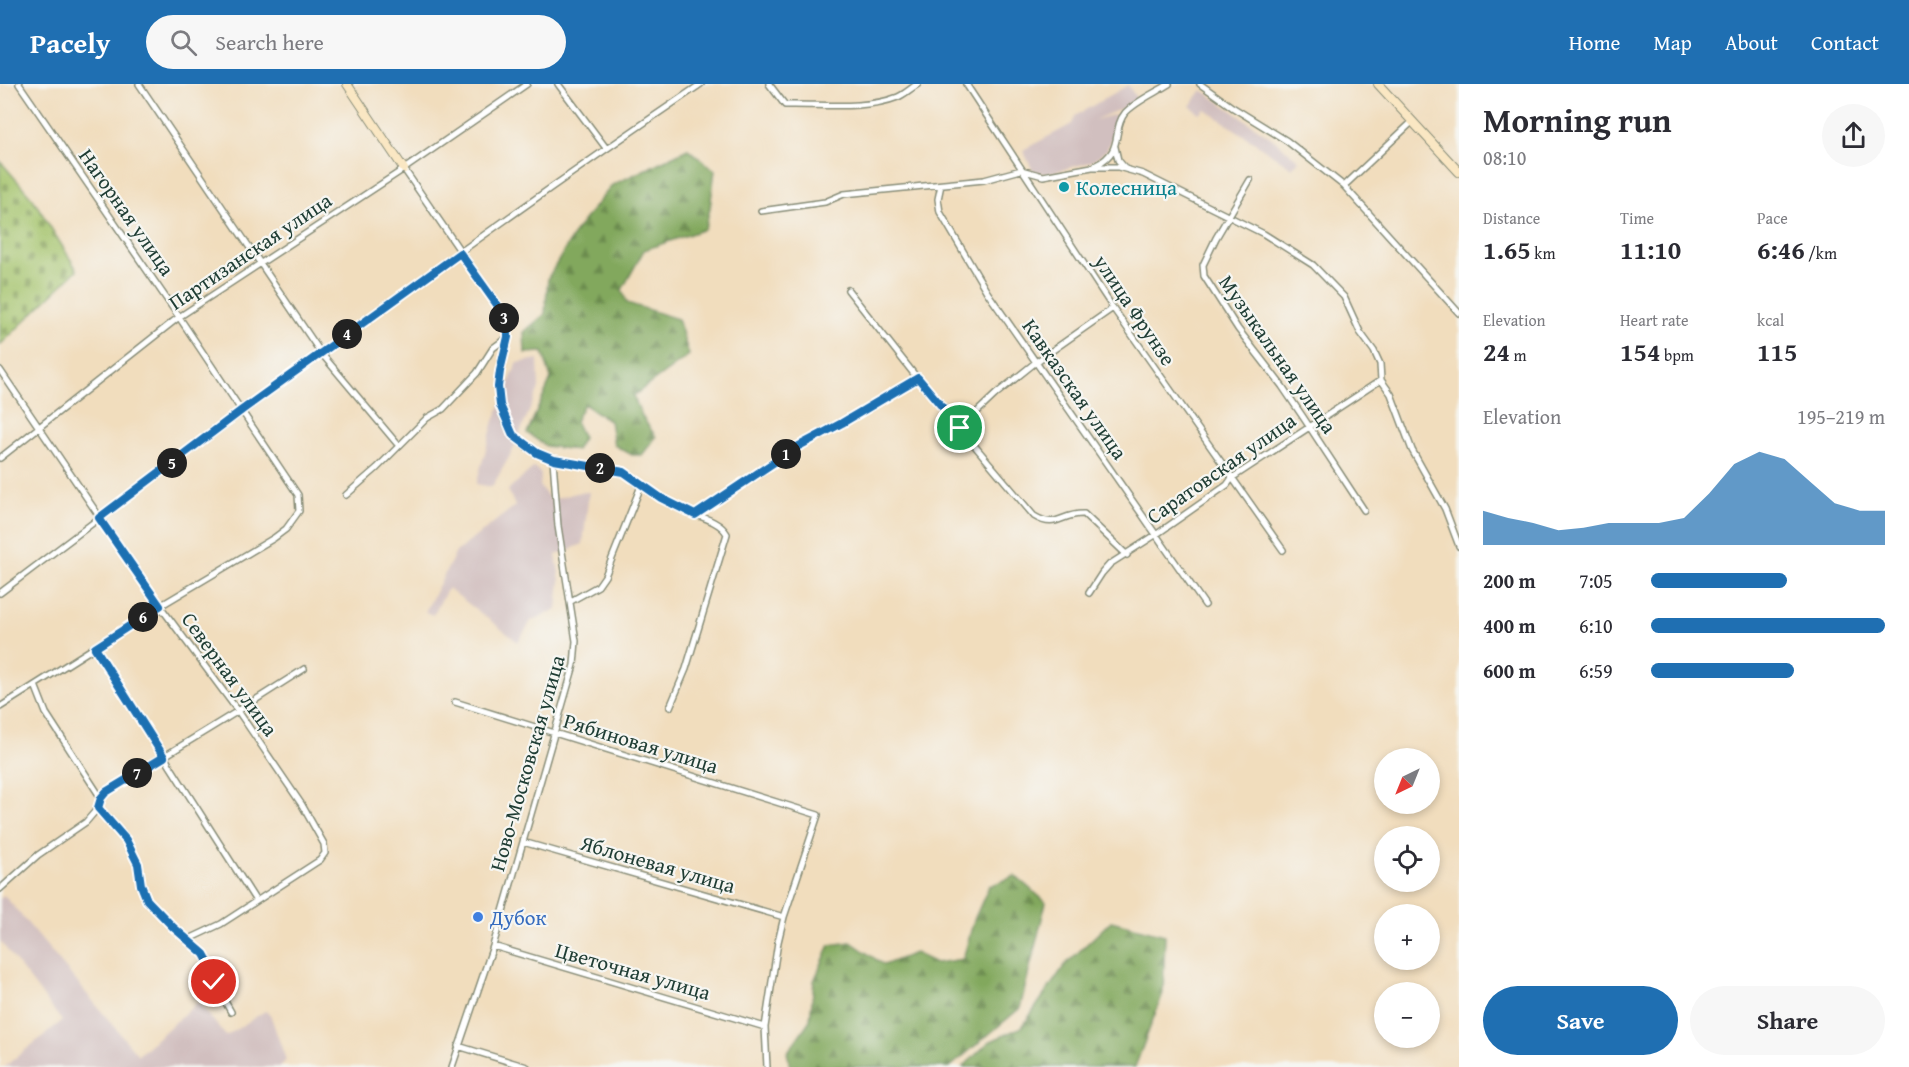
<!DOCTYPE html>
<html lang="en">
<head>
<meta charset="utf-8">
<style>
	body { margin:0; font-family:"Gentium Book Plus",serif; background:#f7f7f7; color:#2b2b33; height:100vh; display:flex; flex-direction:column; font-size:22px; white-space:nowrap }
	* { box-sizing:border-box; margin:0 }
	p { font-size:20px; color:#7c7c81 }
	.icon { flex:none; width:33px; height:33px; fill:none; stroke:currentColor; stroke-width:2; stroke-linecap:round; stroke-linejoin:round }
	.map { position:relative; flex:1; overflow:hidden }
	.panel { display:flex; flex-direction:column; background:#fff; width:450px }
	.panel>* { flex:none }
	.needle { width:39px; rotate:223deg }
	.controls { position:absolute; left:1374px; top:664px; display:grid; gap:12px }
	.controls a { display:grid; place-items:center; width:66px; height:66px; border-radius:50%; background:#fff; box-shadow:0 3px 9px #0003; font-size:30px }
	.pin { position:absolute; display:grid; place-items:center; width:51px; height:51px; color:#fff; margin:-26px; border:3px solid #fff; border-radius:50%; box-shadow:0 2px 6px #0007 }
	.km { position:absolute; width:30px; height:30px; margin:-15px; border-radius:50%; background:#222; color:#fff; font-size:16px; line-height:30px; text-align:center }
	.round { display:grid; place-items:center; flex:none; width:63px; height:63px; border-radius:32px; background:#f7f7f7 }
	.headline { display:flex; align-items:center; justify-content:space-between; height:102px; padding:0 24px }
	h1 { font-size:33px; font-weight:600; line-height:45px }
	.stats { display:grid; grid-template-columns:repeat(3,1fr); gap:9px; height:102px; padding:6px 24px }
	.stats div { display:grid; align-content:center }
	.stats b { font-size:26px; font-weight:600 }
	.stats small { font-size:16px; font-weight:400 }
	.stats p { font-size:16px }
	.chart { height:168px; padding:12px 24px }
	.chart p { display:flex; justify-content:space-between }
	.chart svg { width:100%; height:108px; margin-top:6px; fill:#1f6fb2; opacity:.7 }
	.cta { display:flex; gap:12px; margin-top:auto; padding:12px 24px }
	.cta a { flex:1; height:69px; border-radius:36px; background:#1f6fb2; color:#fff; font-size:24px; font-weight:600; line-height:69px; text-align:center }
	.cta a+a { background:#f7f7f7; color:#2b2b33 }
	ul { padding:0 24px; list-style:none; font-size:20px }
	li { display:grid; grid-template-columns:96px 72px 1fr; align-items:center; height:45px }
	li i { height:15px; border-radius:8px; background:#1f6fb2 }
	header { display:flex; align-items:center; gap:36px; box-sizing:border-box; height:84px; padding:0 30px; background:#1f6fb2; color:#fff }
	header strong { font-size:28px }
	nav { display:flex; gap:33px; margin-inline-start:auto; font-size:21px }
	.search { width:420px; height:54px; background:#f7f7f7; display:flex; align-items:center; gap:15px; box-sizing:border-box; padding:0 21px; border-radius:33px; color:#7c7c81; font-size:22px }
	main { display:flex; flex:1; min-height:0 }
	.map>svg:first-child { display:block }
	.industrial { fill:#d1bfbf }
	.forest { fill:url(#forest-firs); stroke:#507248; stroke-width:1.5 }
	.cemetery { fill:url(#cemetery-stones); stroke:#61804e; stroke-width:1.5 }
	.lines { fill:none; stroke-linecap:round; stroke-linejoin:round }
	.minor-casing { stroke:#888d78; stroke-width:8 }
	.secondary-casing { stroke:#888d78; stroke-width:10 }
	.minor { stroke:#fff; stroke-width:5 }
	.secondary { stroke:#fae7c3; stroke-width:8 }
	.route-casing { stroke:#fff; stroke-width:12 }
	.route { stroke:#1f6fb2; stroke-width:8 }
	.culture-dot { fill:#0f9aa8; stroke:#f6f6f2; stroke-width:2 }
	.shop-dot { fill:#3f7fe0; stroke:#f6f6f2; stroke-width:2 }
	.labels { text-anchor:middle; dominant-baseline:central; stroke-width:4.5; stroke-linejoin:round; paint-order:stroke }
	.culture-label { font-size:21px; fill:#0d838f; stroke:#f6f6f2; text-anchor:start }
	.street-label { font-size:21px; fill:#1f3d34; stroke:#f6f6f2 }
	.shop-label { font-size:21px; fill:#366cbe; stroke:#f6f6f2; text-anchor:start }
</style>
</head>
<body>
<header>
<strong>Pacely</strong>
<div class="search"><svg class="icon" aria-label="search" viewBox="0 0 24 24"><circle cx="10" cy="10" r="6"/><path d="M15 15l6 6"/></svg>Search here</div>
<nav><a>Home</a><a>Map</a><a>About</a><a>Contact</a></nav>
</header>
<main>
<div class="map">
<svg width="1459" height="983" viewBox="0 0 1459 983">
	<defs>
		<pattern id="forest-firs" width="22" height="20" patternUnits="userSpaceOnUse" patternTransform="scale(1.5)"><rect width="22" height="20" fill="#82a85d"/><path d="M5 1l3.5 6h-7zM16 11l3.5 6h-7z" fill="#6a8a4e"/></pattern>
		<pattern id="cemetery-stones" width="16" height="16" patternUnits="userSpaceOnUse" patternTransform="scale(1.5)"><rect width="16" height="16" fill="#a3c269"/><path d="M2 7V4a2 2 0 0 1 4 0v3zM10 15v-3a2 2 0 0 1 4 0v3z" fill="#849f57"/></pattern>
	</defs>
	<rect width="100%" height="100%" fill="#f6f6f2"/>
	<filter id="ink" filterUnits="userSpaceOnUse"><feTurbulence type="fractalNoise" baseFrequency=".0167" numOctaves="2"/><feDisplacementMap in="SourceGraphic" scale="12" xChannelSelector="R" yChannelSelector="G"/><feConvolveMatrix kernelMatrix="1 2 1 2 8 2 1 2 1" color-interpolation-filters="sRGB"/></filter>
	<filter id="wash" filterUnits="userSpaceOnUse"><feTurbulence type="fractalNoise" baseFrequency=".008" numOctaves="4" result="noise"/><feDisplacementMap in="SourceGraphic" scale="24" xChannelSelector="R" yChannelSelector="G"/><feGaussianBlur stdDeviation="1.35" result="paint"/><feColorMatrix in="noise" values="0 0 0 0 0 0 0 0 0 0 0 0 0 0 0 0 0 1.4 0 .05"/><feComposite in="paint" operator="in"/></filter>
	<g filter="url(#wash)">
		<rect width="100%" height="100%" fill="#f1ddbd"/>
		<path class="industrial" d="M 1128,1 L 1137,15 L 1123,24 L 1094,36 L 1117,30 L 1120,32 L 1107,66 L 1091,78 L 1046,90 L 1033,87 L 1023,66 L 1072,40 L 1075,32 Z
			M 1202,6 L 1270,53 L 1299,76 L 1292,84 L 1205,25 L 1200,30 L 1190,22 Z
			M 538,275 L 539,304 L 512,368 L 492,403 L 476,400 L 494,337 L 517,279 Z
			M 534,383 L 541,390 L 540,403 L 551,416 L 576,409 L 589,408 L 583,460 L 556,471 L 560,497 L 557,525 L 531,537 L 518,558 L 448,504 L 433,531 L 425,528 L 456,468 L 515,422 L 508,406 Z
			M 4,811 L 138,971 L 198,918 L 226,952 L 265,927 L 270,930 L 286,976 L 280,983 L 4,983 L 62,937 L 0,857 L 0,815 Z"/>
		<path class="forest" d="M 688,65 L 715,86 L 710,124 L 705,145 L 644,166 L 622,206 L 627,219 L 678,235 L 689,271 L 633,312 L 643,334 L 656,353 L 642,371 L 632,371 L 614,361 L 610,337 L 584,320 L 575,337 L 583,354 L 576,366 L 546,362 L 527,349 L 551,295 L 543,268 L 525,269 L 524,248 L 545,230 L 548,194 L 577,145 L 612,101 Z
			M 1015,792 L 1046,818 L 1020,924 L 950,983 L 791,983 L 787,969 L 810,936 L 814,897 L 830,861 L 851,858 L 884,881 L 915,869 L 936,879 L 963,875 L 974,836 L 989,802 Z
			M 1111,837 L 1165,851 L 1163,909 L 1135,983 L 963,983 L 989,958 L 1022,943 L 1065,881 Z"/>
		<path class="cemetery" d="M 0,77 L 33,115 L 77,186 L 0,261 Z"/>
	</g>
	<g filter="url(#ink)">
		<g class="lines">
			<g class="minor-casing">
				<path id="minor" d="M 139,0 L 321,269 L 399,362
					M 558,0 L 606,64
					M 769,0 L 785,21 C 821,20 865,26 898,13 C 905,10 911,4 918,0
					M 966,0 L 1113,224 L 1283,466
					M 1200,0 L 1232,23 L 1287,57 L 1344,102 L 1459,229
					M 1115,63 L 1118,76 L 1124,83
					M 1096,81 C 1125,67 1111,46 1125,29 C 1136,17 1155,9 1169,0
					M 404,85 L 500,225 C 503,230 507,236 508,241 C 510,250 506,260 504,268 C 497,294 495,325 511,348 C 535,381 586,378 621,388 C 630,390 636,399 644,403 C 655,411 667,418 679,424 C 694,432 719,435 727,450 L 686,585 L 670,623
					M 1250,96 L 1216,154 L 1203,181 L 1204,192 L 1238,245 L 1282,302 L 1303,333 L 1364,426
					M 941,101 L 938,115 L 940,128 L 987,208 L 1205,521
					M 1344,102 L 1412,38
					M 761,127 L 825,118 L 844,110 L 984,96 L 1021,86 L 1043,92 L 1092,83 L 1118,83 L 1143,90 L 1264,150 L 1313,181 L 1344,213 L 1360,248 L 1374,267 L 1380,280 L 1381,296 L 1391,310 L 1412,366 L 1445,425 L 1459,462
					M 848,206 L 914,290 L 1034,432 C 1057,446 1061,429 1084,430 L 1127,471
					M 0,286 L 160,522 L 238,627 L 302,721 L 324,760 L 325,769 L 320,776 L 221,840 L 187,856
					M 960,344 L 996,310 L 1036,278 L 1113,224
					M 0,374 L 179,233 L 404,85 L 527,0
					M 346,411 L 377,384 L 427,334 L 443,325 L 477,289 L 493,264 L 508,253
					M 695,431 L 797,363 L 842,339 L 918,294
					M 0,509 C 230,335 462,162 701,0
					M 1089,509 L 1102,489 L 1110,480 L 1157,450 L 1227,401 L 1232,394 L 1381,296
					M 571,517 L 598,502 L 605,492 L 641,402
					M 95,564 L 256,817
					M 35,601 L 46,629 L 101,714
					M 455,618 L 818,731 L 784,833 L 778,858 L 765,943 L 767,983
					M 0,623 L 160,522 L 274,454 L 286,445 L 299,427 L 298,411 L 179,233 L 19,0
					M 98,724 L 126,756 L 138,780 L 141,801 L 147,816 L 173,843 L 204,870 L 210,881 L 214,898 L 231,928
					M 523,758 L 784,833
					M 0,805 L 38,771 L 86,738 L 98,724 L 101,714 L 106,708 L 238,627 L 304,585
					M 493,862 L 765,943
					M 458,962 L 527,983
					M 452,983 L 493,862 L 574,581 L 576,557 L 558,442 L 553,376"/>
			</g>
			<g class="secondary-casing">
				<path id="secondary" d="M 347,0 L 404,85
					M 1378,0 L 1459,88"/>
			</g>
			<use href="#minor" class="minor"/>
			<use href="#secondary" class="secondary"/>
		</g>
	</g>
	<g class="lines" filter="url(#ink)">
		<g class="route-casing">
			<path id="route" d="M 214,898 L 210,881 L 204,870 L 173,843 L 147,816 L 141,801 L 138,780 L 126,756 L 98,724 L 101,714 L 106,708 L 164,673 L 95,564 L 160,522 L 99,434 L 242,326 L 460,169 L 500,225 L 508,242 L 508,253 L 500,287 L 498,303 L 500,321 L 513,351 L 537,369 L 554,376 L 624,388 L 661,414 L 695,431 L 797,363 L 842,339 L 918,294 L 960,344"/>
		</g>
		<use href="#route" class="route"/>
	</g>
	<circle class="culture-dot" cx="1064" cy="103" r="6"/>
	<circle class="shop-dot" cx="478" cy="833" r="6"/>
	<g class="labels">
		<g class="culture-label">
			<text x="1076" y="103">Колесница</text>
		</g>
		<g class="street-label">
			<text transform="translate(127 128) rotate(55)">Нагорная улица</text>
			<text transform="translate(250 167) rotate(-34)">Партизанская улица</text>
			<text transform="translate(1135 226) rotate(56)">улица Фрунзе</text>
			<text transform="translate(1278 270) rotate(55)">Музыкальная улица</text>
			<text transform="translate(1075 305) rotate(55)">Кавказская улица</text>
			<text transform="translate(1221 384) rotate(-35)">Саратовская улица</text>
			<text transform="translate(230 590) rotate(54)">Северная улица</text>
			<text transform="translate(641 659) rotate(17)">Рябиновая улица</text>
			<text transform="translate(527 679) rotate(-74)">Ново-Московская улица</text>
			<text transform="translate(658 780) rotate(16)">Яблоневая улица</text>
			<text transform="translate(633 887) rotate(16)">Цветочная улица</text>
		</g>
		<g class="shop-label">
			<text x="490" y="833">Дубок</text>
		</g>
	</g>
</svg>
<div class="controls">
<a><svg class="needle" viewBox="-14 -14 28 28"><path d="M0-13l5 13h-10z" fill="#e53935"/><path d="M0 13l5-13h-10z" fill="#7c7c81"/></svg></a>
<a><svg class="icon" aria-label="locate" viewBox="0 0 24 24"><circle cx="12" cy="12" r="6"/><path d="M12 2v4M12 18v4M2 12h4M18 12h4"/></svg></a>
<a>+</a>
<a>−</a>
</div>
<div class="pin" style="left:960px;top:344px;background:#1e9e55"><svg class="icon" aria-label="arrive" viewBox="0 0 24 24"><path d="M6 21V4h12l-3 4 3 4H6"/></svg></div>
<div class="pin" style="left:214px;top:898px;background:#d93025"><svg class="icon" aria-label="check" viewBox="0 0 24 24"><path d="M5 12l5 5 9-10"/></svg></div>
<b class="km" style="left:786px;top:370px">1</b>
<b class="km" style="left:600px;top:384px">2</b>
<b class="km" style="left:504px;top:234px">3</b>
<b class="km" style="left:347px;top:250px">4</b>
<b class="km" style="left:172px;top:379px">5</b>
<b class="km" style="left:143px;top:533px">6</b>
<b class="km" style="left:137px;top:689px">7</b>
</div>
<section class="panel">
<div class="headline"><div><h1>Morning run</h1><p>08:10</p></div><a class="round"><svg class="icon" aria-label="share" viewBox="0 0 24 24"><path d="M12 15V3M7 8l5-5 5 5M5 13v7h14v-7"/></svg></a></div>
<div class="stats">
<div><p>Distance</p><b>1.65<small> km</small></b></div>
<div><p>Time</p><b>11:10</b></div>
<div><p>Pace</p><b>6:46<small> /km</small></b></div>
</div>
<div class="stats">
<div><p>Elevation</p><b>24<small> m</small></b></div>
<div><p>Heart rate</p><b>154<small> bpm</small></b></div>
<div><p>kcal</p><b>115</b></div>
</div>
<div class="chart"><p><span>Elevation</span>195–219 m</p>
<svg viewBox="0 0 160 44" preserveAspectRatio="none"><path d="M0 44V30L10 33L20 35L30 38L40 37L50 35L60 35L70 35L80 33L90 23L100 11L110 6L120 9L130 18L140 27L150 30L160 30V44z"/></svg>
</div>
<ul>
<li><b>200 m</b>7:05<i style="width:58%"></i></li>
<li><b>400 m</b>6:10<i style="width:100%"></i></li>
<li><b>600 m</b>6:59<i style="width:61%"></i></li>
</ul>
<div class="cta"><a>Save</a><a>Share</a></div>
</section>
</main>
</body>
</html>
